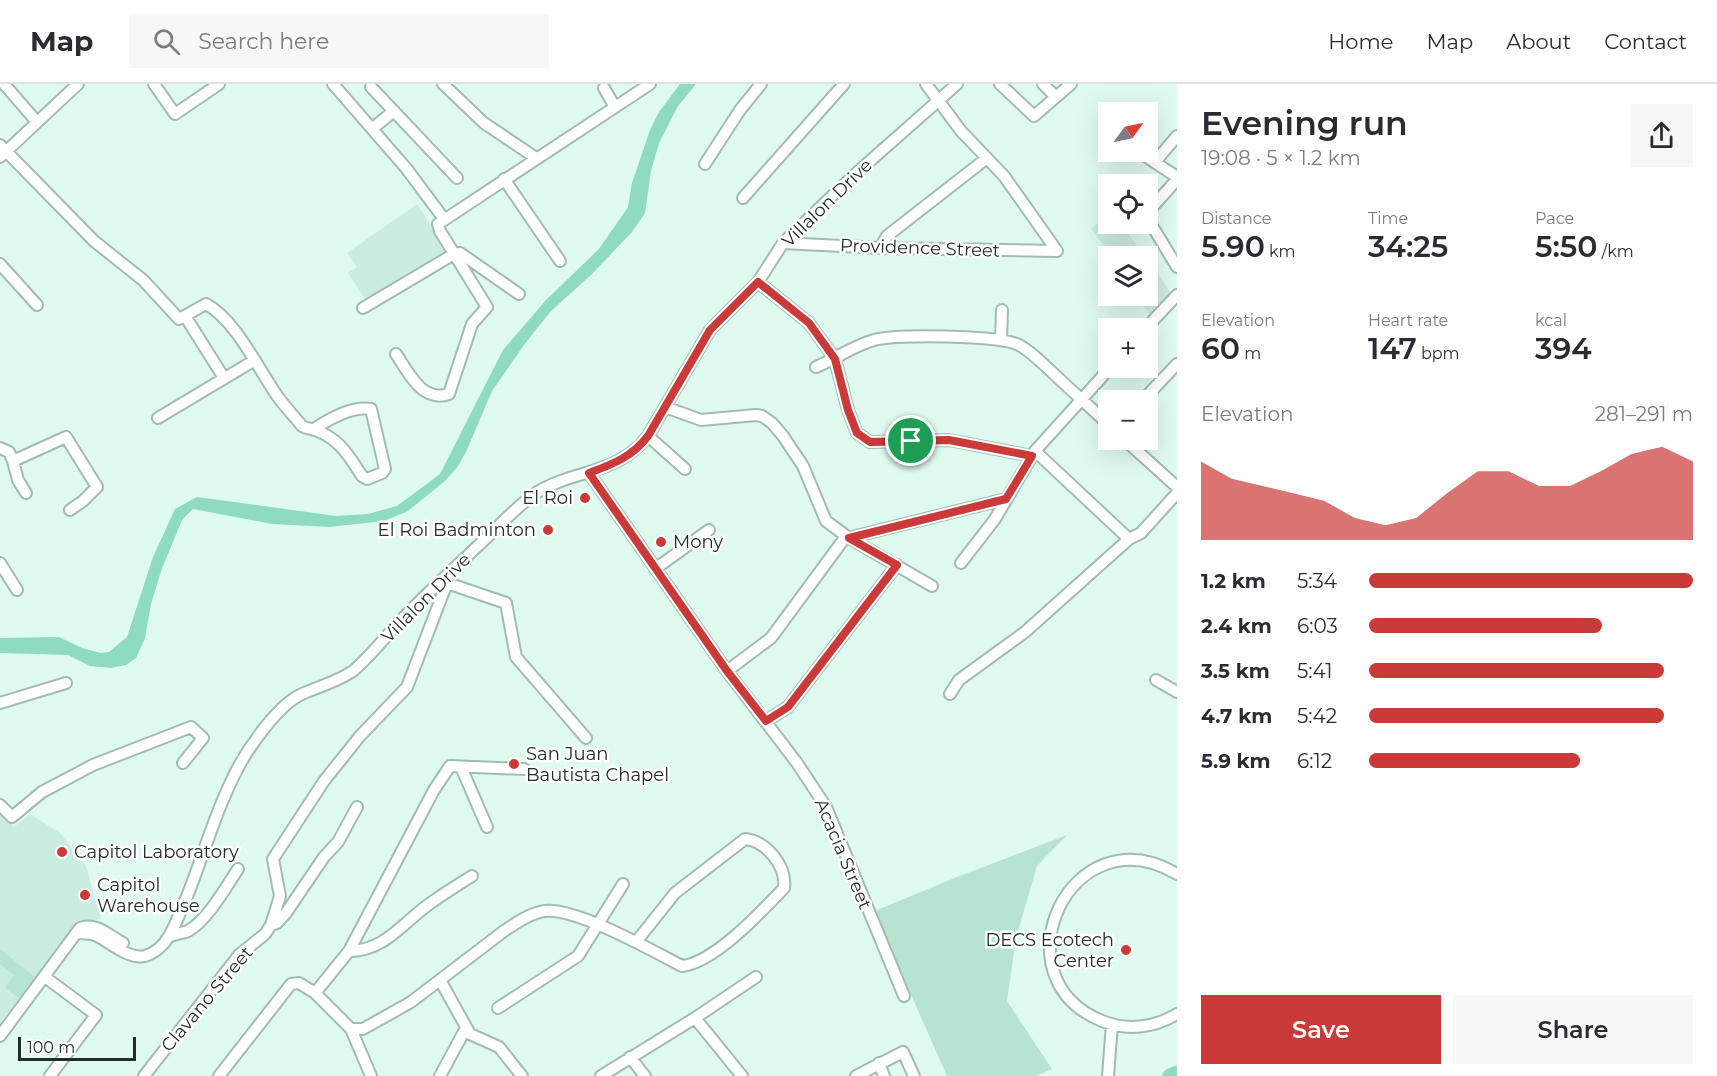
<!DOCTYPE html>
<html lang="en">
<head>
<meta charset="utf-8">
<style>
	body { margin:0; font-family:Montserrat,sans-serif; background:#f7f7f7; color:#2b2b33; height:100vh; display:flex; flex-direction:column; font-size:22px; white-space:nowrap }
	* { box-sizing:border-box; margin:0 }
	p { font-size:20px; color:#7c7c81 }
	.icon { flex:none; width:33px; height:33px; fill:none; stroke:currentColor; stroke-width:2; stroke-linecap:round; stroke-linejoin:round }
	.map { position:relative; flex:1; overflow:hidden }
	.drawer { display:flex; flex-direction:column; background:#fff; width:540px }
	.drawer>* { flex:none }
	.needle { width:39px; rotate:57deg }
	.controls { position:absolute; left:1098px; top:18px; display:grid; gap:12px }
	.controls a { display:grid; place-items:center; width:60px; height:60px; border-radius:0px; background:#fff; box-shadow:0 6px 24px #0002; font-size:30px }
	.scale { position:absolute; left:18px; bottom:15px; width:118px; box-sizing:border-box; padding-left:6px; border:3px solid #222c28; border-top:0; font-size:16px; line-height:21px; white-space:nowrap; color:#222c28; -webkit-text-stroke:4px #fff; paint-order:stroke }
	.pin { position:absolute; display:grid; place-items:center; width:51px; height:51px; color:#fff; margin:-26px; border:3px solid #fff; border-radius:50%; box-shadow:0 2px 6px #0007 }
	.round { display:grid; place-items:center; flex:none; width:63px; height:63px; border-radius:0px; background:#f7f7f7 }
	.head { display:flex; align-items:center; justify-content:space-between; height:102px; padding:0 24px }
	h1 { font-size:33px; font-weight:600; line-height:45px }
	.stats { display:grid; grid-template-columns:repeat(3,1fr); gap:9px; height:102px; padding:6px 24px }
	.stats div { display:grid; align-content:center }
	.stats b { font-size:30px; font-weight:600 }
	.stats small { font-size:16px; font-weight:400 }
	.stats p { font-size:16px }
	.chart { height:168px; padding:12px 24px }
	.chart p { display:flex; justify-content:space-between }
	.chart svg { width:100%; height:108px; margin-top:6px; fill:#c93a38; opacity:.7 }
	.button { display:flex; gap:12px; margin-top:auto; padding:12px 24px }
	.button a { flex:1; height:69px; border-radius:0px; background:#c93a38; color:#fff; font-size:24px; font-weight:600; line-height:69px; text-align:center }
	.button a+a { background:#f7f7f7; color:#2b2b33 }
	ul { padding:0 24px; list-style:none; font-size:20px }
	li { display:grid; grid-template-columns:96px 72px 1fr; align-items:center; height:45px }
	li i { height:15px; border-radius:8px; background:#c93a38 }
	header { display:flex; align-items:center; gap:36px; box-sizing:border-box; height:84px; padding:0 30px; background:#fff; border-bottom:2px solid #e1e1e2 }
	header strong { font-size:28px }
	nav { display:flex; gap:33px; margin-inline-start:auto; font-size:21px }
	.search { width:420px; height:54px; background:#f7f7f7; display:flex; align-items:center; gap:15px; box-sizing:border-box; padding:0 21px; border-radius:0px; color:#7c7c81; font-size:22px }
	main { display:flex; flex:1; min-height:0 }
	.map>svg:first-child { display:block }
	.built { fill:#cbeddf }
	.green { fill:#b7e4d1 }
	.water { fill:#8fdbbe }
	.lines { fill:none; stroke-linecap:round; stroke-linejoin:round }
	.river { stroke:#8fdbbe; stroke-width:15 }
	.minor-casing { stroke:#a3bcb2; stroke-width:14 }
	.minor { stroke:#fff; stroke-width:10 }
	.route-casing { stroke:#fff; stroke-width:12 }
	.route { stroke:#c93a38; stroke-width:8 }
	.poi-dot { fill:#c93a38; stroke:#fff; stroke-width:2 }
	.labels { text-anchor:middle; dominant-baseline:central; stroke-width:5; stroke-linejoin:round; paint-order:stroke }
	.street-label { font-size:18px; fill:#222c28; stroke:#fff }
	.poi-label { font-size:18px; fill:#222c28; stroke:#fff; text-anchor:start }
</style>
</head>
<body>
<header>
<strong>Map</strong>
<div class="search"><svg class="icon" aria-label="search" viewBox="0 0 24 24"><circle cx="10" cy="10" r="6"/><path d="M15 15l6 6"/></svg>Search here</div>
<nav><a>Home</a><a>Map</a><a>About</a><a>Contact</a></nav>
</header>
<main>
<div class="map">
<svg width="1177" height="992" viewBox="0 0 1177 992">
	<rect width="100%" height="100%" fill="#dffaef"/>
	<path class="built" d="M 417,120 L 449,169 L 367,218 L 348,189 L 357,183 L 347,169 Z
		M 1108,133 L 1108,140 L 1121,140 L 1145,172 L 1110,172 L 1091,144 Z
		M 1148,176 L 1171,209 L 1151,232 L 1136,212 L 1148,212 Z
		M 0,725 L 14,743 L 30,730 L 60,749 L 86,782 L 101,835 L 78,839 L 0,939 Z"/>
	<path class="green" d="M 1067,751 L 1037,782 L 1016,854 L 1007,917 L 1052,985 L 1036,992 L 947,992 L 876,832 L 877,826 L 957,793 Z
		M 0,865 L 35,893 L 19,914 L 5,904 L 14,891 L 0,880 Z"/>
	<path class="water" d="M 680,0 L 696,0 L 678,22 L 659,59 L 651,87 L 645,129 L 632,148 L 592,190 L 550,228 L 524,261 L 492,307 L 466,368 L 458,382 L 445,397 L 408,427 L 384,437 L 329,443 L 272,440 L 193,425 L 182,436 L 161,487 L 151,520 L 145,554 L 136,574 L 126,581 L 111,584 L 90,582 L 68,571 L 0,569 L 0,554 L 59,553 L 82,564 L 100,569 L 109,568 L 127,553 L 153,473 L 175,425 L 197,413 L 336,432 L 368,430 L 397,422 L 440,390 L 503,266 L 546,216 L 599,165 L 628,123 L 632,99 L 650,46 L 659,28 Z"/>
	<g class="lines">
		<path class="river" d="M 1170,992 L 1177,989"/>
		<g class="minor-casing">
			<path id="minor" d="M 4,0 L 37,38
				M 154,0 L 175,30 L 219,0
				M 333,0 L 406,84 L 444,135
				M 443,0 L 484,39 L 536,74
				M 926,0 L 961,47 L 1004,92 L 1057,167
				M 1000,0 L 1034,32 L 1071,0
				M 1043,0 L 1056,13
				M 371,3 L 457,94
				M 604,4 L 615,23
				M 373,44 L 394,27
				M 0,61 L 94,157 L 143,196 L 179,235 L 206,220 C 235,235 259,286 278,313 C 285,323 294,332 302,342 C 307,345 310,344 315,346 C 340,355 349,372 362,392 L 367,395 L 382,389 L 385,385 L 371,325 C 353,322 329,335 314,345
				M 1139,68 L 1177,93
				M 0,73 L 78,0
				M 1155,78 L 1177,52
				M 705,80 L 740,26 L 761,0
				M 504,95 L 560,177
				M 743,114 L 844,0
				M 1148,128 L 1173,100
				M 1148,135 L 1177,183
				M 783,159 L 880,164 L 1057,167
				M 880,164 L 887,152 L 987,74
				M 0,180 L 37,221
				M 758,198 L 809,239 L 835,275 L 848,326 L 857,349 L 870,358 L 949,356 L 1032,372
				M 363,224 L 454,170 L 460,169 L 519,210
				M 185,232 L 224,294
				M 1146,244 L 1177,211
				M 1001,256 L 1002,226
				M 396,270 C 409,289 422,319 449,310 L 472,240 L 487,223 L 440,147 L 438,140 L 650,0
				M 816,283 C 835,275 853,262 874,256 C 896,250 999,251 1019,261 C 1032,268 1044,281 1054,290 C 1072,307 1090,323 1108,340
				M 1143,316 L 1177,280
				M 665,323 L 701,336 L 756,331 L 762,332 L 772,339 L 783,352 L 803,382 L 826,437 L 849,454 L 932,502
				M 158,334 L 255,276
				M 648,352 L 685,385
				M 1125,356 L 1177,403
				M 0,364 L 9,368 L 13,377
				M 1035,367 L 1129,455
				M 589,389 L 727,587 L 797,679 L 826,723 L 904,912
				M 26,409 L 18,396 L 13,377 L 66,353 L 97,403 L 83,417 L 70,426
				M 0,479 L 17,506
				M 961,479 L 995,435 L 1035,367 L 1110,284
				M 655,485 L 709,446
				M 443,496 L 447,499 L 506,519 L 516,573 L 586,654
				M 727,587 L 771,554 L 844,455 L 1006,415
				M 1156,596 L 1177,608
				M 950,610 L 959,596 L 1025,548 L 1129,455 L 1141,449 L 1177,409
				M 0,619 L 66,599
				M 766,637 L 788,623 L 897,481
				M 461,683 L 487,743
				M 0,721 L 12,733 L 42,708 L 93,681 L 191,643 L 203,654 L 183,679
				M 1177,790 C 1071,727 994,893 1102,937 C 1127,947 1154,944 1177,930
				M 271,841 L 277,839 L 286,829 L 324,773 L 338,758 L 357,723
				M 77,849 C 83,849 89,849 95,851 C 109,857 128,876 145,872 C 155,869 164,861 169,852 C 176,841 180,827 186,815 C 204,770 217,722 240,680 C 252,659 278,622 300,611 C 317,603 337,598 353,587 C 373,570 388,549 406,531 C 431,505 457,482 482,458 C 499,442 517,422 536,409 C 574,385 618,391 648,352 L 710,246 L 758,198 L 783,159 L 852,93 L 957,0
				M 170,852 C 176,850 183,849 188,847 C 207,837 226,803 238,785
				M 349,867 C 386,867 404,837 432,818 C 445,809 459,800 472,792
				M 45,893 L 96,931 L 50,992
				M 440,896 L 470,950 L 499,963 L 522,992
				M 315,909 L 349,867 L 434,706 L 450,682 L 524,685
				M 498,924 L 578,872 L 623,800
				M 695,934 L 742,992
				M 351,945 L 363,945 L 411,918 L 504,847 C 516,839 530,829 545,827 C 575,823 653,867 682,882 C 714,879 762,827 784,804 C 787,782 766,757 745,755 L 675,809 L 636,858
				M 0,952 L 80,844 C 97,838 109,852 123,859
				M 630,973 L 645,992
				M 879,979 L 884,992
				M 144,992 L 239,871 L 265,850 L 271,841 L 280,812 L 273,775 L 324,697 L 360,652 L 407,603 L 447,499
				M 219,992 L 291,900 L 299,899 L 315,909 L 351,945 L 371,992
				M 440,992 L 466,944
				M 601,992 L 695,934 L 756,893
				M 856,992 L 903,968 L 914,992
				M 1108,992 L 1112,940"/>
		</g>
		<use href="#minor" class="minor"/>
	</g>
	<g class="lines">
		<g class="route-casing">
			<path id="route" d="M 758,198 L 809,239 L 835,275 L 848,326 L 857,349 L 870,358 L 949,356 L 1032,372 L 1006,415 L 849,454 L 897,481 L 788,623 L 766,637 L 727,587 L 589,389 C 613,380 632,373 648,352 L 710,246 Z"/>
		</g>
		<use href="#route" class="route"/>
	</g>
	<g class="poi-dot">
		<circle cx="585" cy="414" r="6"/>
		<circle cx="548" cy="446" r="6"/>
		<circle cx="661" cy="458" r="6"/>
		<circle cx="514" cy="680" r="6"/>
		<circle cx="62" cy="768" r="6"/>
		<circle cx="85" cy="811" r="6"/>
		<circle cx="1126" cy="866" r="6"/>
	</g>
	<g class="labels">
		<g class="street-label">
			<text transform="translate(827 119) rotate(-44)">Villalon Drive</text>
			<text transform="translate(920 164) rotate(2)">Providence Street</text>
			<text transform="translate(426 514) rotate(-45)">Villalon Drive</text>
			<text transform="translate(843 770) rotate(67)">Acacia Street</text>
			<text transform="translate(207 915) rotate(-50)">Clavano Street</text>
		</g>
		<g class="poi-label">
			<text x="573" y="414" text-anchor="end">El Roi</text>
			<text x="536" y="446" text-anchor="end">El Roi Badminton</text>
			<text x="673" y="458">Mony</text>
			<text x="526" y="670">San Juan<tspan x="526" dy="21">Bautista Chapel</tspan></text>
			<text x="74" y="768">Capitol Laboratory</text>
			<text x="97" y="801">Capitol<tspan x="97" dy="21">Warehouse</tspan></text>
			<text x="1114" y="856" text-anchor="end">DECS Ecotech<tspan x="1114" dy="21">Center</tspan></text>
		</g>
	</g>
</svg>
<div class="controls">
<a><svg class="needle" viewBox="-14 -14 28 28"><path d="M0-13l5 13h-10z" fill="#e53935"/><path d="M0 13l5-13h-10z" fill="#7c7c81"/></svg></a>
<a><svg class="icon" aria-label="locate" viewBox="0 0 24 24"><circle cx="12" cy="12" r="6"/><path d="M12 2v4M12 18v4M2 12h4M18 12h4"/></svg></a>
<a><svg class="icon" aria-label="layers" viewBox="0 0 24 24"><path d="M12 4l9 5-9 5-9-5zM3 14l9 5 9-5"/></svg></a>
<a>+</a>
<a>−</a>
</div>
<div class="scale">100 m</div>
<div class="pin" style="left:911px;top:357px;background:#1e9e55"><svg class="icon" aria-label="arrive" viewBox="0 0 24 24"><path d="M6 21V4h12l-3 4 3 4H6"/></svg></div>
</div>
<section class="drawer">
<div class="head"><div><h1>Evening run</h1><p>19:08 · 5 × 1.2 km</p></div><a class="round"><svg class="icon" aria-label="share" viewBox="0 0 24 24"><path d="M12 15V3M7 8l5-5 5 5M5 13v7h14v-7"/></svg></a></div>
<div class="stats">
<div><p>Distance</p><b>5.90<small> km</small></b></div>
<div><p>Time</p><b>34:25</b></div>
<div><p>Pace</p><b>5:50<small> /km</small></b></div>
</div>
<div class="stats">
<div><p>Elevation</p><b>60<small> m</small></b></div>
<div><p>Heart rate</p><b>147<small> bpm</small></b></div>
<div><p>kcal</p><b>394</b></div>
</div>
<div class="chart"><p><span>Elevation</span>281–291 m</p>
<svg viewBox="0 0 160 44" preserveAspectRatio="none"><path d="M0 44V12L10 19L20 22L30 25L40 28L50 35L60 38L70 35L80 25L90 16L100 16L110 22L120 22L130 16L140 9L150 6L160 12V44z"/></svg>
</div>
<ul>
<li><b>1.2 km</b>5:34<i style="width:100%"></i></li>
<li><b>2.4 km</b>6:03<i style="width:72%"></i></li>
<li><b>3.5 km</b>5:41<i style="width:91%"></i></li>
<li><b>4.7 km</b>5:42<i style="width:91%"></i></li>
<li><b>5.9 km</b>6:12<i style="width:65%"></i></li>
</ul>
<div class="button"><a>Save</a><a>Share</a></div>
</section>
</main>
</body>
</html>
